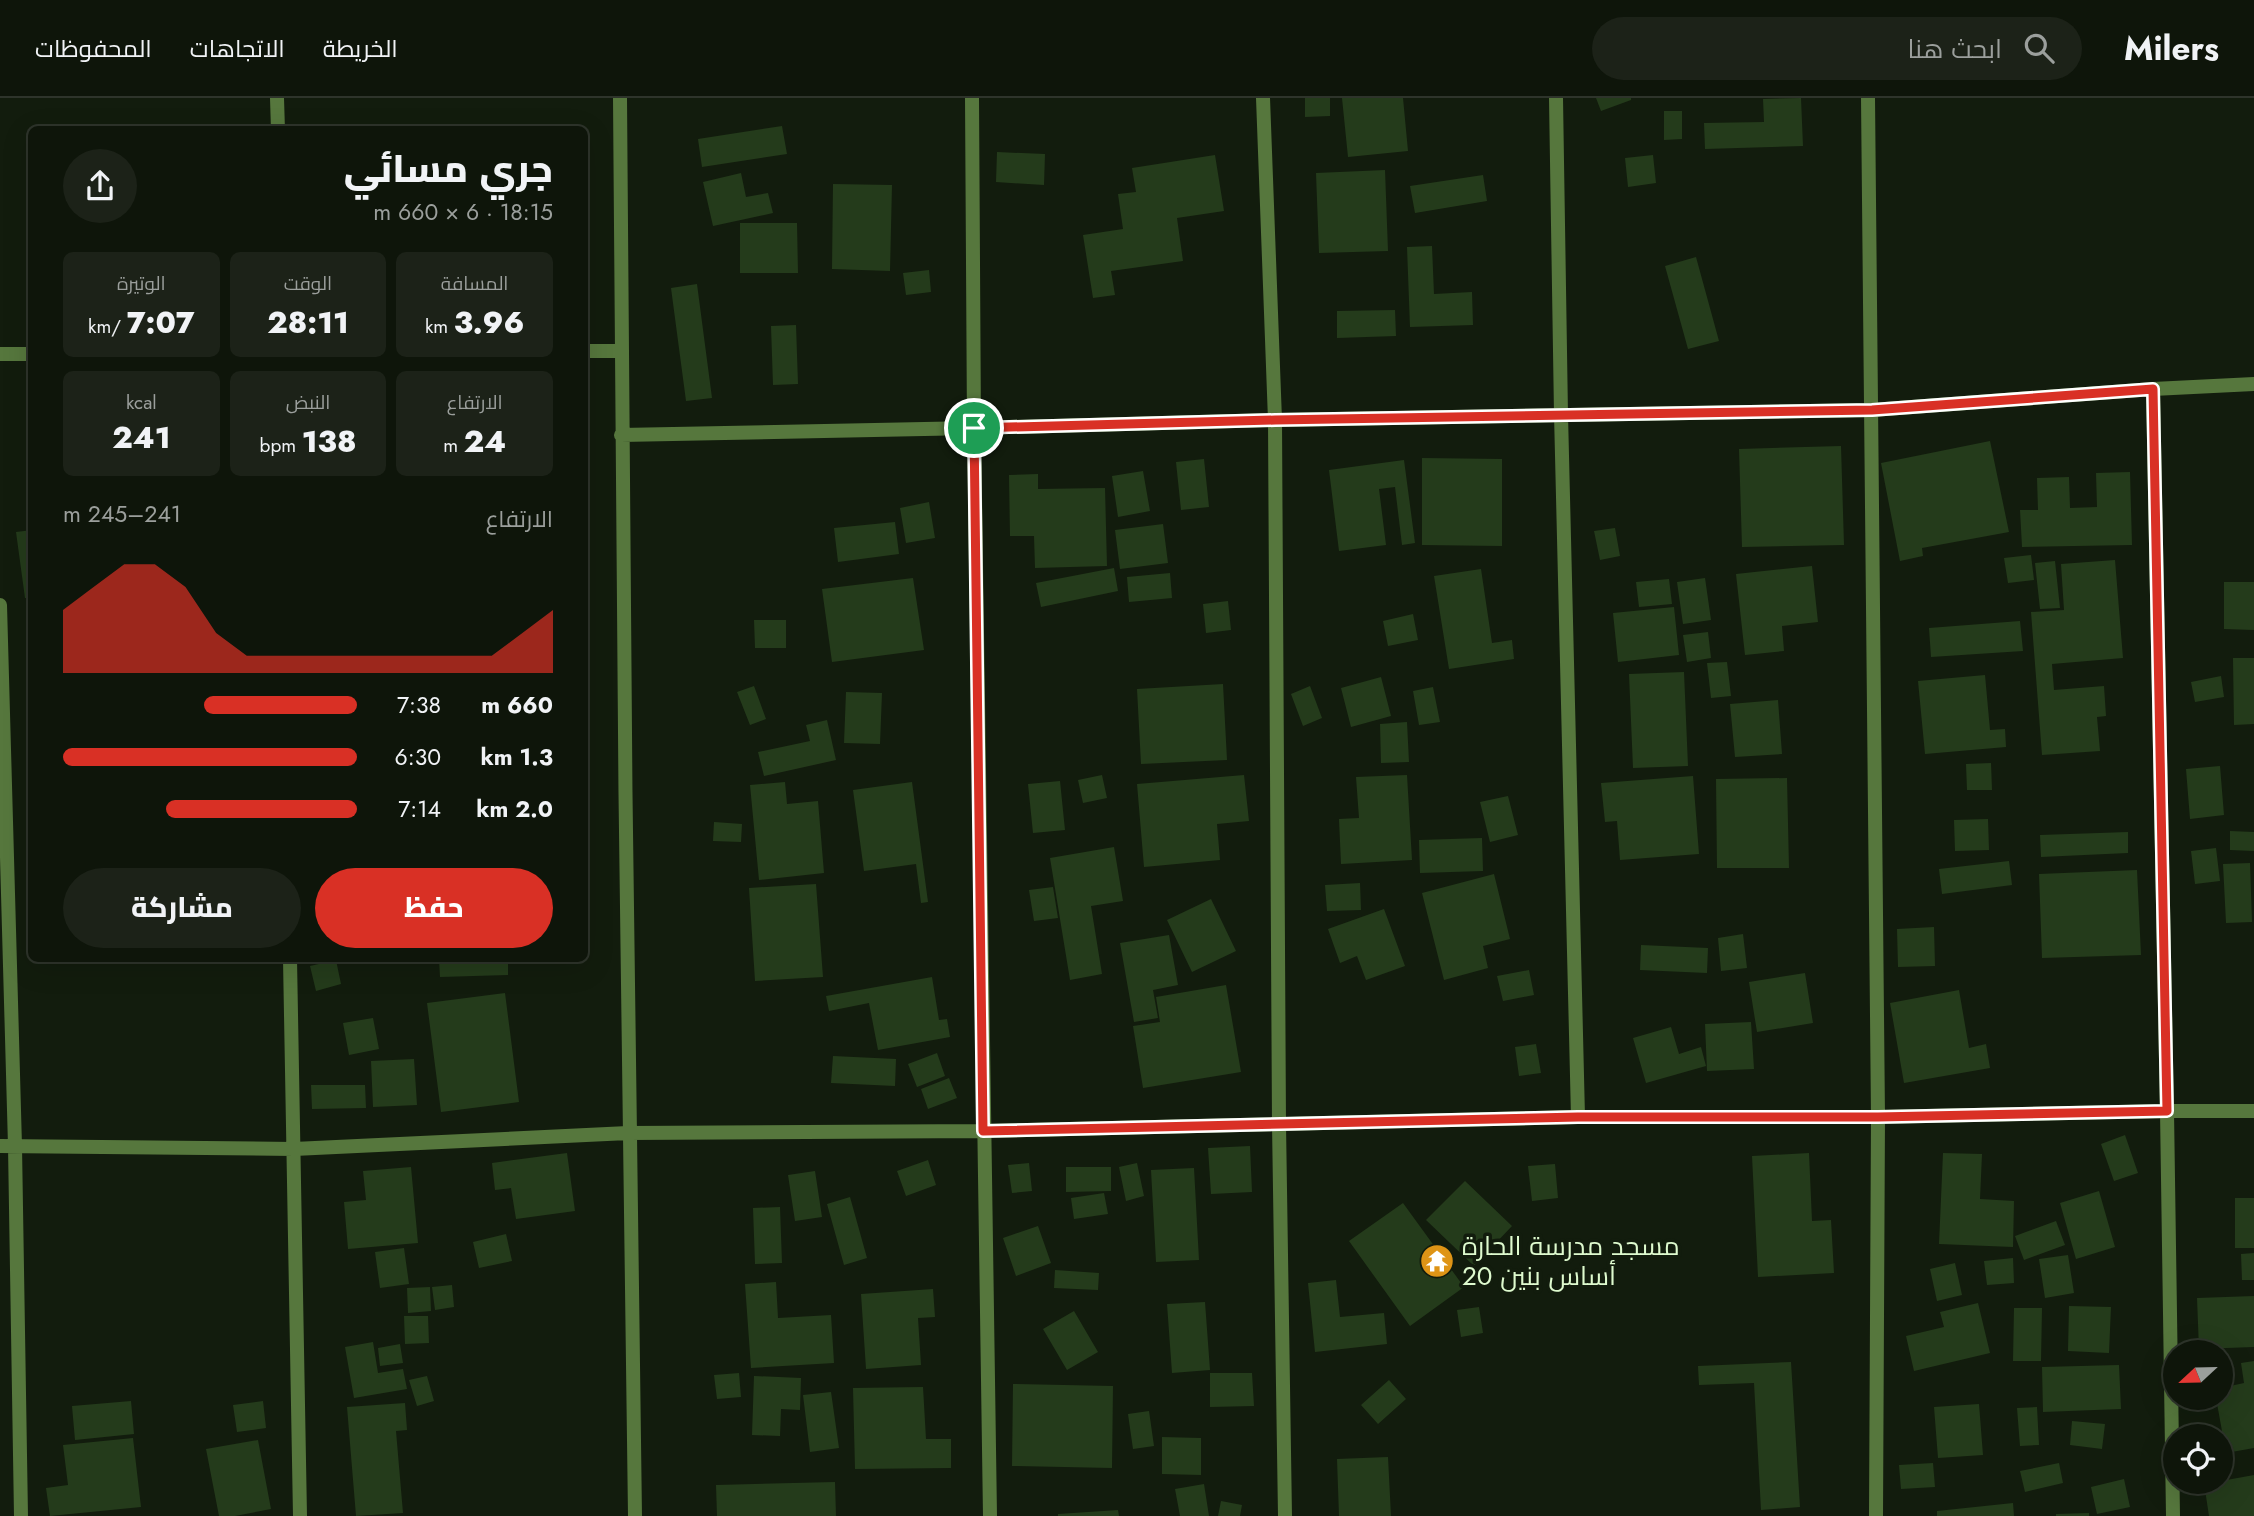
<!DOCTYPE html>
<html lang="ar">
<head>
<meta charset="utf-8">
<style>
	body { margin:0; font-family:Jost,Cairo,sans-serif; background:#1c2218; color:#f1f3f6; direction:rtl; height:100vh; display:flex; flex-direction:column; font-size:26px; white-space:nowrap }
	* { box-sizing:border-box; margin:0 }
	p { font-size:23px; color:#9b9f9c }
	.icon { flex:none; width:38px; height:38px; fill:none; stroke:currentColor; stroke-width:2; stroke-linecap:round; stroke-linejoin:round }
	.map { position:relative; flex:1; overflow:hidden; direction:ltr }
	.panel { position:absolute; left:28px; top:28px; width:560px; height:836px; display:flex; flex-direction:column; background:#0e150a; border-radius:10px; box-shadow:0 7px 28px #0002,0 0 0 2px #2e342b; direction:rtl }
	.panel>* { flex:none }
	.needle { width:46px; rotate:248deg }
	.fabs { position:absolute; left:2163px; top:1242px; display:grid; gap:14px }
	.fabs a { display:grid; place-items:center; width:70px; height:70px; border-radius:50%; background:#0e150a; box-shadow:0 7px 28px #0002,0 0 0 2px #2e342b; font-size:35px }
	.pin { position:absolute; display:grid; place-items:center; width:60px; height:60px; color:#fff; margin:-30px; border:4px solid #fff; border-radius:50%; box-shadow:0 2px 7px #0007 }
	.round { display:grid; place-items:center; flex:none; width:74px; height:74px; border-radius:37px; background:#1c2218 }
	.summary { display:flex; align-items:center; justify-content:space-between; height:119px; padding:0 35px }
	h1 { font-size:38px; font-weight:800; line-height:52px }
	.stats { display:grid; grid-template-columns:repeat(3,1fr); gap:10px; height:119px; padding:7px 35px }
	.stats div { display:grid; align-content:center; border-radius:10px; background:#1c2218; text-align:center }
	.stats b { font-size:30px; font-weight:800 }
	.stats small { font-size:19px; font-weight:400 }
	.stats p { font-size:19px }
	.chart { height:196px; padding:14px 35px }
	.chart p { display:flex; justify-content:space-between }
	.chart svg { width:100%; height:126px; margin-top:7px; fill:#d93025; opacity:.7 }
	.cta { display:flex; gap:14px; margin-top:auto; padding:14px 35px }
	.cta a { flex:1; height:80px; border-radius:42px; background:#d93025; color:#fff; font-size:28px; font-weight:800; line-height:80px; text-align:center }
	.cta a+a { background:#1c2218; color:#f1f3f6 }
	ul { padding:0 35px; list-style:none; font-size:23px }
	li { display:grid; grid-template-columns:112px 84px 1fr; align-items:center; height:52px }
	li i { height:18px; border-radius:9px; background:#d93025 }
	header { display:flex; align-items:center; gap:42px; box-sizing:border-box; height:98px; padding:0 35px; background:#0e150a; border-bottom:2px solid #2e342b }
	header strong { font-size:33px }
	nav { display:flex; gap:38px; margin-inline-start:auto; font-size:24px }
	.search { width:490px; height:63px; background:#1c2218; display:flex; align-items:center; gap:18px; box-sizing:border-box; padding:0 24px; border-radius:38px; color:#9b9f9c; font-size:26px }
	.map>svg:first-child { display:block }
	.building { fill:#243b1b }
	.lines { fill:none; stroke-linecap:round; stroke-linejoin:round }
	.street { stroke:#56773d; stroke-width:14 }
	.route-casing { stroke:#fff; stroke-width:14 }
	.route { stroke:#d93025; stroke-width:9 }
	.labels { text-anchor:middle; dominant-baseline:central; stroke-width:7; stroke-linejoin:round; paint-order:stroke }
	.poi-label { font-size:26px; fill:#deface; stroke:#121c0d; text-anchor:start }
</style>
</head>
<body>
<header>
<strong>Milers</strong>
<div class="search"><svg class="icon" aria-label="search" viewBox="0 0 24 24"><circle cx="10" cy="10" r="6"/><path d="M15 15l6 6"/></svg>ابحث هنا</div>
<nav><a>الخريطة</a><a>الاتجاهات</a><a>المحفوظات</a></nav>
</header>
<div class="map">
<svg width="2254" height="1418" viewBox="0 0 2254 1418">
	<rect width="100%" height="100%" fill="#121c0d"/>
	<path class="building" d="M 1305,0 L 1330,0 L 1330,18 L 1305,19 Z
		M 1342,0 L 1403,0 L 1408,53 L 1348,59 Z
		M 1596,0 L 1631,0 L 1631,2 L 1601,13 Z
		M 1801,0 L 1803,48 L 1705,51 L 1704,25 L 1764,24 L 1763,1 Z
		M 1664,13 L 1682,13 L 1682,41 L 1664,42 Z
		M 782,28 L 787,56 L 702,69 L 698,41 Z
		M 997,54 L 1045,56 L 1044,87 L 996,84 Z
		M 1215,57 L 1224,113 L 1177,120 L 1183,163 L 1111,173 L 1115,197 L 1093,200 L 1083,137 L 1123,131 L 1118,96 L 1136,94 L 1132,70 Z
		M 1653,57 L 1656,85 L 1628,89 L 1625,60 Z
		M 1385,72 L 1388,153 L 1319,155 L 1316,75 Z
		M 741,75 L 746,99 L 768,95 L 773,115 L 713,128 L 703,84 Z
		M 1483,77 L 1487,103 L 1415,115 L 1410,88 Z
		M 833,86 L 892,87 L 890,173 L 832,171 Z
		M 740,125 L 797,125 L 798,175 L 740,175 Z
		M 1432,148 L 1434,196 L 1472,194 L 1473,227 L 1410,229 L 1407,149 Z
		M 1696,159 L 1719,243 L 1688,251 L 1665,168 Z
		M 929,172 L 931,194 L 906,197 L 903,175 Z
		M 697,186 L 712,300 L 686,303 L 671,190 Z
		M 1395,212 L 1396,238 L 1337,240 L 1337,213 Z
		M 796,227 L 798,286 L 773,287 L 771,228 Z
		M 1990,343 L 2009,434 L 1922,450 L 1923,458 L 1900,463 L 1881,365 Z
		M 1841,348 L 1844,447 L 1742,449 L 1739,351 Z
		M 1422,360 L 1502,361 L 1502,448 L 1422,447 Z
		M 1204,361 L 1209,409 L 1181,412 L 1176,364 Z
		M 1404,362 L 1415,445 L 1402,447 L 1395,389 L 1379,391 L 1386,447 L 1339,453 L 1329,372 Z
		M 1143,373 L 1150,413 L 1118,419 L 1112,378 Z
		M 2130,374 L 2132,447 L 2022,449 L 2020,412 L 2038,412 L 2037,380 L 2069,379 L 2070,410 L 2097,409 L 2096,375 Z
		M 1038,376 L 1038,391 L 1105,390 L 1107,468 L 1035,470 L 1034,438 L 1010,438 L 1009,377 Z
		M 929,404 L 935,440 L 906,445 L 900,410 Z
		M 895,424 L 899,456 L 838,464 L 834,430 Z
		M 1163,426 L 1168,465 L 1120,471 L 1115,432 Z
		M 1615,430 L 1620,458 L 1600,462 L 1594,433 Z
		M 32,432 L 32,500 L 25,500 L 16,434 Z
		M 2031,457 L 2034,482 L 2008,485 L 2004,460 Z
		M 2115,462 L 2123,560 L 2052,566 L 2054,592 L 2104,588 L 2106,618 L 2097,619 L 2100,653 L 2042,657 L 2031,514 L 2064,512 L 2061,466 Z
		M 2055,463 L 2060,510 L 2040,511 L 2035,465 Z
		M 1812,468 L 1818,524 L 1782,528 L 1784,553 L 1745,557 L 1736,476 Z
		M 1114,470 L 1118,493 L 1041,509 L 1036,485 Z
		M 1481,471 L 1492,545 L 1512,542 L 1514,561 L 1449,571 L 1434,478 Z
		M 1170,475 L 1172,500 L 1129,504 L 1127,479 Z
		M 913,480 L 924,552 L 832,564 L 822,491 Z
		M 1705,480 L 1711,522 L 1683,526 L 1677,484 Z
		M 1669,481 L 1672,506 L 1639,509 L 1636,484 Z
		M 2224,484 L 2254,484 L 2254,532 L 2224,531 Z
		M 1228,503 L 1231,532 L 1206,535 L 1203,506 Z
		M 1674,509 L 1679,557 L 1618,564 L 1613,515 Z
		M 1413,516 L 1418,542 L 1388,548 L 1383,523 Z
		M 754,522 L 786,522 L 786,550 L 755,550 Z
		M 2020,523 L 2023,553 L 1931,559 L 1929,530 Z
		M 1708,534 L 1711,560 L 1687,564 L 1683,537 Z
		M 2233,560 L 2254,560 L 2254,626 L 2234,627 Z
		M 1727,564 L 1731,598 L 1711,600 L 1707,565 Z
		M 1684,574 L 1688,668 L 1633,670 L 1629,576 Z
		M 1985,577 L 1990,632 L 2005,631 L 2006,649 L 1925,656 L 1918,583 Z
		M 2221,578 L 2224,599 L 2195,604 L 2191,584 Z
		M 1381,579 L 1391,618 L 1351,629 L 1341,590 Z
		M 1223,586 L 1227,662 L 1141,666 L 1137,591 Z
		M 754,588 L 766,621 L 750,627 L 737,594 Z
		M 1310,588 L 1322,620 L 1303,628 L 1291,596 Z
		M 1433,589 L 1440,624 L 1419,627 L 1413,593 Z
		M 846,594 L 882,595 L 880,646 L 844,645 Z
		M 1778,602 L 1782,656 L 1735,659 L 1730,606 Z
		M 827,622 L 836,662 L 764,678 L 758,654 L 810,643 L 806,627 Z
		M 1407,624 L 1409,664 L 1381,665 L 1380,626 Z
		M 1991,665 L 1992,692 L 1967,692 L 1966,666 Z
		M 2220,668 L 2224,717 L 2190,721 L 2186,671 Z
		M 1102,677 L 1107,700 L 1083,705 L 1078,682 Z
		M 1244,677 L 1249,723 L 1217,726 L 1220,762 L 1144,769 L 1137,686 Z
		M 1407,677 L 1412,762 L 1341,766 L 1339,721 L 1359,720 L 1356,679 Z
		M 1693,678 L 1699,756 L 1620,762 L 1617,723 L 1605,724 L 1601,685 Z
		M 1787,680 L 1789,770 L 1717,770 L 1716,681 Z
		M 1060,683 L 1065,732 L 1033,735 L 1028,686 Z
		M 785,684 L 787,706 L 818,703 L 824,775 L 759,782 L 750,687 Z
		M 912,684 L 928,804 L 921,805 L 916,766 L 864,773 L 853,692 Z
		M 1508,698 L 1518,737 L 1490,744 L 1480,704 Z
		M 1988,721 L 1989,752 L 1955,753 L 1954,722 Z
		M 714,724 L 742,726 L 741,744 L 713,743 Z
		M 2230,733 L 2254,734 L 2254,753 L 2230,752 Z
		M 2128,734 L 2128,755 L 2041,759 L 2040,737 Z
		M 1482,740 L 1483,773 L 1420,775 L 1419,742 Z
		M 1114,749 L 1123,803 L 1091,808 L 1102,876 L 1070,882 L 1050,760 Z
		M 2216,750 L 2220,783 L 2195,786 L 2191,753 Z
		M 2009,763 L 2012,787 L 1942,796 L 1939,771 Z
		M 2250,765 L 2252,824 L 2226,825 L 2223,766 Z
		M 2137,772 L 2141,857 L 2042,860 L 2039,776 Z
		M 1494,776 L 1510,841 L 1483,848 L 1488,870 L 1444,882 L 1422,795 Z
		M 1360,785 L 1361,812 L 1327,813 L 1325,787 Z
		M 816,786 L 823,879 L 755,883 L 749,790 Z
		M 1053,789 L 1058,820 L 1034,823 L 1029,792 Z
		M 1211,801 L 1236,853 L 1192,874 L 1167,822 Z
		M 1384,811 L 1405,868 L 1366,882 L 1357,858 L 1340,865 L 1328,831 Z
		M 1934,829 L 1935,868 L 1898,869 L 1897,831 Z
		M 1743,836 L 1747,870 L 1721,873 L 1718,840 Z
		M 1169,837 L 1178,887 L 1153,892 L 1158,920 L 1134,924 L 1120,845 Z
		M 1641,847 L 1708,850 L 1707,875 L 1640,872 Z
		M 439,861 L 508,861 L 508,877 L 440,879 Z
		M 336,862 L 341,886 L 316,893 L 310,868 Z
		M 1529,872 L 1534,897 L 1503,903 L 1497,878 Z
		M 1805,875 L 1813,925 L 1757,934 L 1749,884 Z
		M 932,879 L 939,922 L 947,921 L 950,939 L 878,952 L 869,905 L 829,913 L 826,898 Z
		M 1226,887 L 1241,974 L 1143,990 L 1133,928 L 1160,924 L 1156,899 Z
		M 1959,892 L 1969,950 L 1986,946 L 1990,970 L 1904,985 L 1890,905 Z
		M 505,895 L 519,1004 L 441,1014 L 427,905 Z
		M 373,920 L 379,951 L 349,957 L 343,925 Z
		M 1751,924 L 1754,971 L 1707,973 L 1705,926 Z
		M 1671,929 L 1679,956 L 1701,949 L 1706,968 L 1646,985 L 1633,940 Z
		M 1536,946 L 1541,975 L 1519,978 L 1515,949 Z
		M 937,955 L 945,978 L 917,989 L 908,966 Z
		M 833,958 L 896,961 L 895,988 L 831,985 Z
		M 414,961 L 417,1007 L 373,1009 L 371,963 Z
		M 949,980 L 957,1000 L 928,1011 L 921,991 Z
		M 311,987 L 365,987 L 366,1010 L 312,1011 Z
		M 2125,1037 L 2138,1075 L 2114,1083 L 2101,1046 Z
		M 1250,1048 L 1252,1094 L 1211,1096 L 1208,1050 Z
		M 567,1055 L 575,1113 L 516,1121 L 511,1090 L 495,1092 L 492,1065 Z
		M 1809,1055 L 1812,1123 L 1831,1122 L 1834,1175 L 1758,1179 L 1752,1058 Z
		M 1943,1055 L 1982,1056 L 1980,1101 L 2014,1103 L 2013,1149 L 1939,1146 Z
		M 928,1062 L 936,1087 L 906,1098 L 897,1073 Z
		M 1029,1065 L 1032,1093 L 1012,1095 L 1008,1067 Z
		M 1137,1065 L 1144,1098 L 1126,1103 L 1119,1069 Z
		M 1555,1066 L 1558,1100 L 1532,1103 L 1528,1068 Z
		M 411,1069 L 418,1145 L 348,1151 L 344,1104 L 366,1102 L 363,1073 Z
		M 1066,1069 L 1111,1069 L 1111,1093 L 1066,1094 Z
		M 1194,1070 L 1199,1162 L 1156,1164 L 1151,1072 Z
		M 815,1073 L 822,1119 L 795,1123 L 788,1077 Z
		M 1465,1083 L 1512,1128 L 1474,1168 L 1426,1122 Z
		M 2099,1093 L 2115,1149 L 2076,1161 L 2060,1105 Z
		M 1104,1095 L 1108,1116 L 1074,1121 L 1071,1100 Z
		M 850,1099 L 867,1160 L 844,1167 L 827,1106 Z
		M 2235,1100 L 2254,1100 L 2254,1150 L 2235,1150 Z
		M 1403,1105 L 1464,1189 L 1410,1228 L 1349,1143 Z
		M 780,1109 L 782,1165 L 755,1166 L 753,1110 Z
		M 2056,1123 L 2065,1147 L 2024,1162 L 2015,1138 Z
		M 1038,1128 L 1051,1165 L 1016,1178 L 1003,1140 Z
		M 506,1136 L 512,1163 L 479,1170 L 473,1144 Z
		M 404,1150 L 409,1186 L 380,1190 L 375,1154 Z
		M 2254,1155 L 2254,1182 L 2242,1182 L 2241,1156 Z
		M 2068,1157 L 2074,1195 L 2045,1200 L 2039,1161 Z
		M 2013,1160 L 2014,1185 L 1987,1187 L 1984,1163 Z
		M 1955,1165 L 1962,1197 L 1937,1203 L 1930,1171 Z
		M 1055,1172 L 1099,1175 L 1098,1192 L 1054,1190 Z
		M 1336,1182 L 1340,1219 L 1384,1215 L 1387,1246 L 1315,1254 L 1308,1185 Z
		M 776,1184 L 778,1220 L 831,1217 L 834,1265 L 751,1270 L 745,1186 Z
		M 452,1187 L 454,1209 L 435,1212 L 432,1189 Z
		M 430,1189 L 431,1213 L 408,1215 L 407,1190 Z
		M 933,1191 L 935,1219 L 918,1220 L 921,1267 L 866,1271 L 861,1196 Z
		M 2254,1198 L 2254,1249 L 2199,1251 L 2197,1200 Z
		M 1205,1204 L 1210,1272 L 1172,1275 L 1167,1206 Z
		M 1978,1205 L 1990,1255 L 1914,1273 L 1906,1238 L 1944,1229 L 1940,1214 Z
		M 2069,1208 L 2111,1209 L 2109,1255 L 2068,1253 Z
		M 1479,1209 L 1483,1235 L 1461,1239 L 1457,1212 Z
		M 2014,1210 L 2042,1210 L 2041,1263 L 2013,1263 Z
		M 1074,1213 L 1098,1254 L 1067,1272 L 1043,1231 Z
		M 404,1218 L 428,1218 L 429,1245 L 405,1246 Z
		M 373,1244 L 378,1275 L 403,1271 L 407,1291 L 354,1300 L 345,1249 Z
		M 400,1246 L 403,1265 L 380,1268 L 378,1250 Z
		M 2254,1263 L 2254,1350 L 2226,1355 L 2216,1300 L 2221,1300 L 2221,1290 L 2244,1285 L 2241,1265 Z
		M 1791,1264 L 1800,1409 L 1761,1412 L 1754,1285 L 1699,1287 L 1698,1268 Z
		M 2119,1267 L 2121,1311 L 2043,1314 L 2042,1269 Z
		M 739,1275 L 741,1299 L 717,1301 L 714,1277 Z
		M 1210,1275 L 1252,1275 L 1254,1308 L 1210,1309 Z
		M 427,1278 L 434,1303 L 417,1308 L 409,1282 Z
		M 754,1278 L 801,1280 L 800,1312 L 781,1311 L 780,1338 L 752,1337 Z
		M 1389,1282 L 1406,1301 L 1378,1326 L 1361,1307 Z
		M 1013,1286 L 1113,1288 L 1112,1370 L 1012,1368 Z
		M 923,1289 L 926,1341 L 951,1341 L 951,1370 L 855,1371 L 853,1290 Z
		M 831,1294 L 839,1350 L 810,1354 L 803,1297 Z
		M 131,1303 L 134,1336 L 75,1342 L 72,1308 Z
		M 263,1303 L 266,1330 L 237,1334 L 233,1307 Z
		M 405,1305 L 407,1332 L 396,1333 L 403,1415 L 356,1418 L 347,1309 Z
		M 1979,1306 L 1983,1357 L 1938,1360 L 1934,1309 Z
		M 2037,1309 L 2039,1347 L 2020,1348 L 2017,1310 Z
		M 1149,1313 L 1154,1348 L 1133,1351 L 1128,1316 Z
		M 2072,1323 L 2105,1326 L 2102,1351 L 2070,1347 Z
		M 1162,1339 L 1201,1340 L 1201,1377 L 1162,1376 Z
		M 133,1340 L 141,1409 L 50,1418 L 46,1390 L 68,1387 L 63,1347 Z
		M 258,1342 L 271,1411 L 235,1418 L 219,1418 L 206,1351 Z
		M 1388,1359 L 1391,1418 L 1339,1418 L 1337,1361 Z
		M 1933,1365 L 1935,1389 L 1901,1391 L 1899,1367 Z
		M 2059,1365 L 2063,1385 L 2025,1394 L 2020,1373 Z
		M 2254,1377 L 2254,1418 L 2209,1418 L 2204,1385 L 2221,1384 L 2221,1383 Z
		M 2124,1381 L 2130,1409 L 2097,1416 L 2091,1389 Z
		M 835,1384 L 836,1418 L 717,1418 L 716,1387 Z
		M 1204,1386 L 1209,1418 L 1180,1418 L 1175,1391 Z
		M 1221,1403 L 1242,1407 L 1240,1418 L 1218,1418 Z
		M 2013,1405 L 2014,1418 L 1937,1418 L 1937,1413 Z
		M 1118,1412 L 1119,1418 L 1058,1418 L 1058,1416 Z
		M 2089,1415 L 2089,1418 L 2056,1418 L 2056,1416 Z"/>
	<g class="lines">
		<path class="street" d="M 277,0 L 278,32
			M 620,0 C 623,473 627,945 635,1418
			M 972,0 L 974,330 L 990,1418
			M 1263,0 L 1275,322 L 1279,1026 L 1285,1418
			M 1556,0 L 1561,316 L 1578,1019
			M 1868,0 L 1878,1019 L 1876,1418
			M 584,253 L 622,253
			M 0,256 L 32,256
			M 2153,291 L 2167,1013 L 2173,1418
			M 621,337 L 974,330 L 1275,322 L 1872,312 L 2153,291 L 2254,286
			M 0,507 L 15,1048 L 21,1418
			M 290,861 L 300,1418
			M 0,1048 L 294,1051 L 628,1035 L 983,1033 L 1578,1019 L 1878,1019 L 2167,1013 L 2254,1013"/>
	</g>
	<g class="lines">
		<g class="route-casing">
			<path id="route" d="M 2153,291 L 2167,1013 L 1878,1019 L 1578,1019 L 983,1033 L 974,330 L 1275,322 L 1872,312 Z"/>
		</g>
		<use href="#route" class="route"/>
	</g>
	<defs>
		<g id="temple-disc" transform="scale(1.75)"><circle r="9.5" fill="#de9416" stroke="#121c0d"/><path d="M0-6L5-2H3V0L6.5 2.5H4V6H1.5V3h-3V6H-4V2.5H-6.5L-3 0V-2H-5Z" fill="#fff"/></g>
	</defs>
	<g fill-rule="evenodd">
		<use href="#temple-disc" x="1437" y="1163"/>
	</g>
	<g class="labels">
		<g class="poi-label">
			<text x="1462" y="1148">مسجد مدرسة الحارة<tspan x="1462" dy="30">20 أساس بنين</tspan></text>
		</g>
	</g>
</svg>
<div class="fabs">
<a><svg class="needle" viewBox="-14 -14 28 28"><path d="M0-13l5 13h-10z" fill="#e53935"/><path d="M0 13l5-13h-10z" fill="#9b9f9c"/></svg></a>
<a><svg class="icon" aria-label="locate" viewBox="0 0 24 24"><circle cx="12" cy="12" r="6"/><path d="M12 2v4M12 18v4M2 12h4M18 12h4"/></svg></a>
</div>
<div class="pin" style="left:974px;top:330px;background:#1e9e55"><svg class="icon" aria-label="arrive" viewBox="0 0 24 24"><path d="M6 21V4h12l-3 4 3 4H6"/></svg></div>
<section class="panel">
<div class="summary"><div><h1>جري مسائي</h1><p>18:15 · 6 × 660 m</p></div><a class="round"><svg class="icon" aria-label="share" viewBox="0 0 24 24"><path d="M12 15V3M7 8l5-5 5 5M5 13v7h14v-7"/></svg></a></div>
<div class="stats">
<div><p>المسافة</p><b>3.96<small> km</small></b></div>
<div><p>الوقت</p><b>28:11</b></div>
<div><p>الوتيرة</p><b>7:07<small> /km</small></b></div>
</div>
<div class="stats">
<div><p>الارتفاع</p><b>24<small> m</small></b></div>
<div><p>النبض</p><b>138<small> bpm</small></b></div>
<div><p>kcal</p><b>241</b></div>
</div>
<div class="chart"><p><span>الارتفاع</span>241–245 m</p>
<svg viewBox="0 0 160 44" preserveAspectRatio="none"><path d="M0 44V22L10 14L20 6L30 6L40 14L50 30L60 38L70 38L80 38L90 38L100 38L110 38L120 38L130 38L140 38L150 30L160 22V44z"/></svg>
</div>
<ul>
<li><b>660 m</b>7:38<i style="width:52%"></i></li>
<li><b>1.3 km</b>6:30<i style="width:100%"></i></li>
<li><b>2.0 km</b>7:14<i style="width:65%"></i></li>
</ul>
<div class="cta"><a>حفظ</a><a>مشاركة</a></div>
</section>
</div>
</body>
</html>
